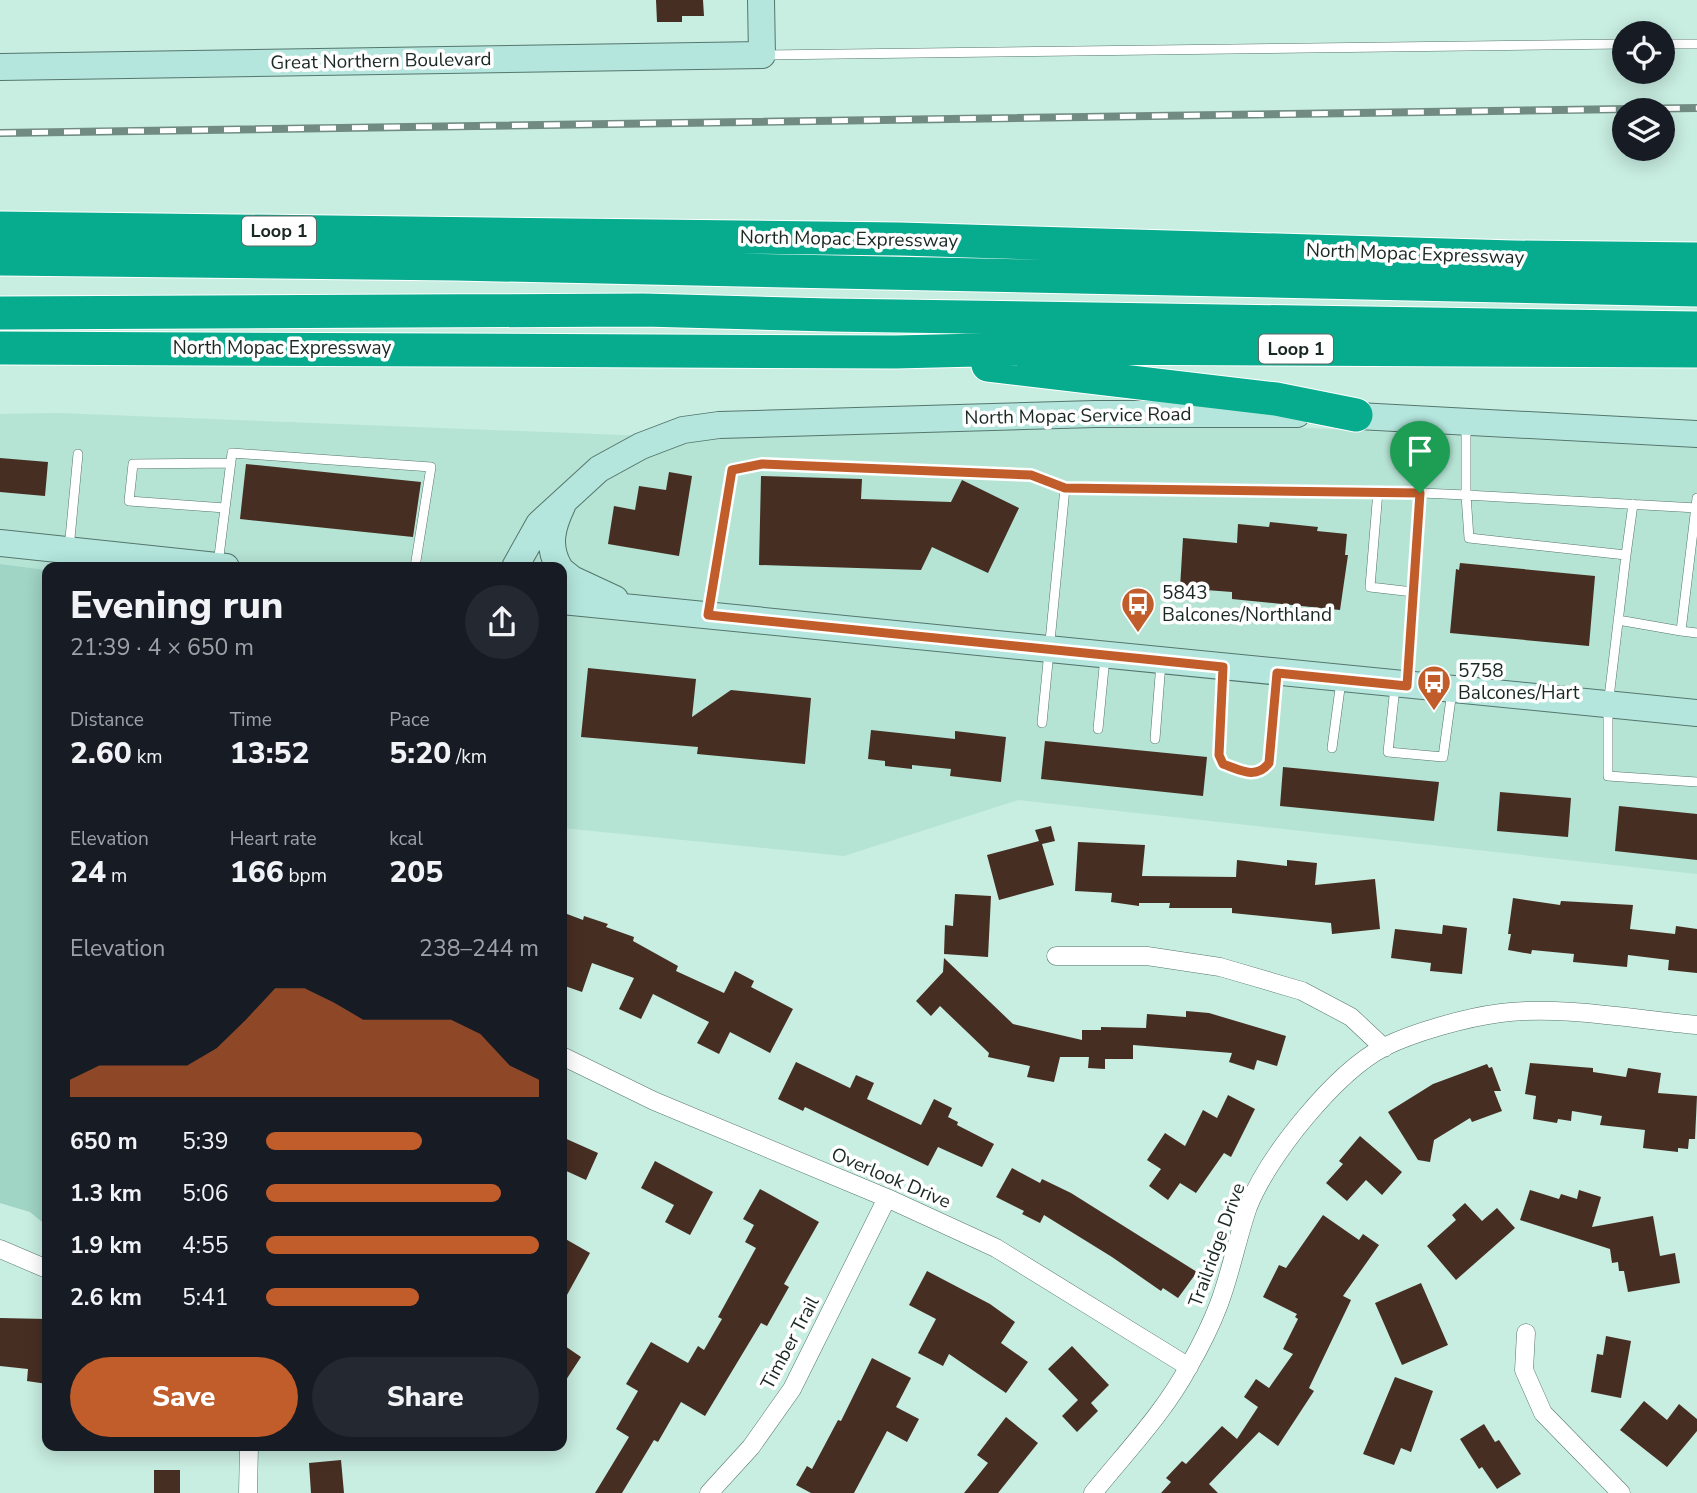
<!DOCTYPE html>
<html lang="en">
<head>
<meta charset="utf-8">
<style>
	body { margin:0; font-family:"Nunito Sans",sans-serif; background:#242831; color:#f1f3f6; height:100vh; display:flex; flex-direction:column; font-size:26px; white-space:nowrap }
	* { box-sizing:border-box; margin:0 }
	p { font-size:23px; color:#9ea1a6 }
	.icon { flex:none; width:38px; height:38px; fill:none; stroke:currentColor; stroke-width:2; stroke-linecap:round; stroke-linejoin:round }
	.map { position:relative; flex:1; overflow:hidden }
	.side { position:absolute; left:42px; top:562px; width:525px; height:889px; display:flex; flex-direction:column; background:#171b24; border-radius:14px; box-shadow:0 4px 18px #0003 }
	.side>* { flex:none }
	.tools { position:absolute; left:1612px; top:21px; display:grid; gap:14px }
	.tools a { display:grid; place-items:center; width:63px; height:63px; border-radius:50%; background:#171b24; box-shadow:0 4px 18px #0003; font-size:35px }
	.pin { position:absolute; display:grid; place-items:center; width:60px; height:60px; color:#fff; margin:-72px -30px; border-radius:50% 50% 50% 0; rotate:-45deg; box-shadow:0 0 7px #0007 }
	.pin .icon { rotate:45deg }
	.round { display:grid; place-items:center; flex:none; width:74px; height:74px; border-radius:37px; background:#242831 }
	.overview { display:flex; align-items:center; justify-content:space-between; height:119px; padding:0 28px }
	h1 { font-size:38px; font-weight:800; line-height:52px }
	.stats { display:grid; grid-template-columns:repeat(3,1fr); gap:10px; height:119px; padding:7px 28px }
	.stats div { display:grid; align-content:center }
	.stats b { font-size:30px; font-weight:800 }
	.stats small { font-size:19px; font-weight:400 }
	.stats p { font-size:19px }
	.chart { height:196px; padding:14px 28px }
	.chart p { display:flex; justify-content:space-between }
	.chart svg { width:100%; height:126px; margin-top:7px; fill:#c15c2b; opacity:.7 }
	.action { display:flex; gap:14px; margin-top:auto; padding:14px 28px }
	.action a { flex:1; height:80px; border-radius:42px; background:#c15c2b; color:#fff; font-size:28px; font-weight:800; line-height:80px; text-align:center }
	.action a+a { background:#242831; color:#f1f3f6 }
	ul { padding:0 28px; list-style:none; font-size:23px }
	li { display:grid; grid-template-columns:112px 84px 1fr; align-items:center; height:52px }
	li i { height:18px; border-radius:9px; background:#c15c2b }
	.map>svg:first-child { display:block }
	.built { fill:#b5e3d4 }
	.green { fill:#a0d4c4 }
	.building { fill:#472e23 }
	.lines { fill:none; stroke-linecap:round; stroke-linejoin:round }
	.lane-casing { stroke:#55766c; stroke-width:10 }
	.street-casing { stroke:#55766c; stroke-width:19 }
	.secondary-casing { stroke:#55766c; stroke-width:28 }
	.highway-casing { stroke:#fff; stroke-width:35 }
	.lane { stroke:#fff; stroke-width:9 }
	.street { stroke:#fff; stroke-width:18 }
	.secondary { stroke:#b4e6dd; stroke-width:26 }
	.highway { stroke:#06ac8d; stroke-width:33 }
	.rail-casing { stroke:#718b83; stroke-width:8 }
	.rail { stroke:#fff; stroke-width:5; stroke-dasharray:16; stroke-linecap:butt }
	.route-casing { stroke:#fff; stroke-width:14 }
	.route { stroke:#c15c2b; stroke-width:9 }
	.labels { text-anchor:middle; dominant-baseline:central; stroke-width:7; stroke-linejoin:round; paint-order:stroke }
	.shield { fill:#fff; stroke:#5f6866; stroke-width:2 }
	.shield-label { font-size:18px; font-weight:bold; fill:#1a2824 }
	.street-label { font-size:19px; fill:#1a2824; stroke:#fff }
	.poi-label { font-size:19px; fill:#1a2824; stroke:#fff; text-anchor:start }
</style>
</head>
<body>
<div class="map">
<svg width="1697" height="1493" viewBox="0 0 1697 1493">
	<rect width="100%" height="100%" fill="#c8ede1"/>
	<path class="built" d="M 57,413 L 620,435 L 738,436 L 1070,426 L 1253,425 L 1697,448 L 1697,874 L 1018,800 L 844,856 L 562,828 L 562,567 L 47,567 L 47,570 L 0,564 L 0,414 Z"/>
	<path class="green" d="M 0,564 L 47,570 L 47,1226 L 30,1212 L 0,1203 Z"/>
	<path class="building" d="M 656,0 L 703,0 L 704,16 L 682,16 L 682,22 L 657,22 Z
		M 0,458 L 48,462 L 45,496 L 0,492 Z
		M 246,464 L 421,482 L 413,537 L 240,519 Z
		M 669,472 L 692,476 L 679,556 L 608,544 L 614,506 L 635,510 L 639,486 L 666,490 Z
		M 761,476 L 862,479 L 861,499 L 951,502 L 962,480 L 1019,508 L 988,573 L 932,547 L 921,570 L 759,565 Z
		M 1270,522 L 1318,527 L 1317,531 L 1347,534 L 1345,555 L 1348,555 L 1340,610 L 1232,599 L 1232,592 L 1180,588 L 1183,538 L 1237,543 L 1238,524 L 1269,527 Z
		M 1460,563 L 1595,576 L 1589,646 L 1450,633 L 1456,569 L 1459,570 Z
		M 588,668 L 696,679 L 692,717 L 731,690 L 811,698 L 805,764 L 697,754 L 698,747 L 581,737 Z
		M 871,730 L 955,739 L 955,731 L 1006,737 L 1001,782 L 950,776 L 951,769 L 912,765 L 912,769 L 885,766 L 885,761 L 868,759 Z
		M 1045,741 L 1207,757 L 1203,796 L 1041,779 Z
		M 1283,767 L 1439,782 L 1434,821 L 1280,806 Z
		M 1500,792 L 1571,798 L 1568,837 L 1497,831 Z
		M 1619,806 L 1697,814 L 1697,860 L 1615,851 Z
		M 1051,826 L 1055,841 L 1042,844 L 1054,885 L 999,900 L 987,855 L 1039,841 L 1035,830 Z
		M 1078,842 L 1145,845 L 1142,876 L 1236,877 L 1237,860 L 1287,866 L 1287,860 L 1317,863 L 1315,885 L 1375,879 L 1380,929 L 1332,934 L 1331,923 L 1232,913 L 1232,908 L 1169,908 L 1170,903 L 1139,903 L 1139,906 L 1111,902 L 1112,893 L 1075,891 Z
		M 955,894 L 991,896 L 988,957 L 944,954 L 945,925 L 953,926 Z
		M 1513,898 L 1560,905 L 1561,901 L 1633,905 L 1630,929 L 1675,934 L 1676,926 L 1697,929 L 1697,973 L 1668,970 L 1669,960 L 1628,955 L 1627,967 L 1573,962 L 1574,954 L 1532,950 L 1531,954 L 1508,950 L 1511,934 L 1508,934 Z
		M 567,914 L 583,920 L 584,916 L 608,924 L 606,927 L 634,937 L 633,941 L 678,966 L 676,971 L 724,993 L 735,971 L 754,981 L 751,987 L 793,1009 L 770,1053 L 730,1032 L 719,1054 L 697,1043 L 709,1022 L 653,994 L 641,1019 L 619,1009 L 634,978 L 592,963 L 582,992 L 562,985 L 562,930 Z
		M 1443,925 L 1467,928 L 1462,974 L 1430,971 L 1431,963 L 1391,958 L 1395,929 L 1442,934 Z
		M 944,958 L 1013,1024 L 1082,1040 L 1082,1030 L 1101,1030 L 1101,1027 L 1146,1028 L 1147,1014 L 1186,1017 L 1186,1011 L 1209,1013 L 1286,1036 L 1277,1066 L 1257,1060 L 1254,1070 L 1229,1062 L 1232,1053 L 1133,1045 L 1133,1059 L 1105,1059 L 1105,1069 L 1088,1068 L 1089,1057 L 1060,1057 L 1054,1082 L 1027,1077 L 1030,1066 L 988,1057 L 989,1053 L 940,1006 L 931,1016 L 916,1001 L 943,972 Z
		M 796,1062 L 850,1088 L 856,1075 L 874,1083 L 867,1099 L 921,1125 L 934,1099 L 952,1108 L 948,1117 L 958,1122 L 957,1125 L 994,1144 L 982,1167 L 938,1147 L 928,1166 L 805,1107 L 803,1111 L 778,1099 Z
		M 1530,1063 L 1593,1068 L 1593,1072 L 1626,1077 L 1628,1068 L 1661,1073 L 1658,1093 L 1697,1096 L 1695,1139 L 1689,1139 L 1688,1149 L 1678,1148 L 1678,1152 L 1643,1148 L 1645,1130 L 1600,1125 L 1602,1116 L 1572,1111 L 1571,1121 L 1558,1119 L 1557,1123 L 1533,1119 L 1536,1096 L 1525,1094 Z
		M 1487,1064 L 1489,1068 L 1492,1067 L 1501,1091 L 1494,1091 L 1502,1111 L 1472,1122 L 1470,1118 L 1434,1140 L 1430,1162 L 1418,1160 L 1388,1112 L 1433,1084 Z
		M 1228,1095 L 1255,1109 L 1231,1157 L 1224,1153 L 1196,1193 L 1180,1183 L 1168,1200 L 1149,1186 L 1161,1169 L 1147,1160 L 1165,1133 L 1185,1146 L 1203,1110 L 1217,1118 Z
		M 1360,1136 L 1402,1172 L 1382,1195 L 1366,1180 L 1347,1201 L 1326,1183 L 1343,1164 L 1339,1161 Z
		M 562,1137 L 598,1153 L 586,1180 L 562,1169 Z
		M 655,1161 L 713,1192 L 690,1235 L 665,1222 L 674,1205 L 641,1188 Z
		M 1012,1168 L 1040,1183 L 1042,1179 L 1071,1193 L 1197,1272 L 1178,1298 L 1163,1288 L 1161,1291 L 1112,1257 L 1044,1215 L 1040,1223 L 1022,1214 L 1024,1211 L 996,1197 Z
		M 760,1189 L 819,1222 L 784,1284 L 789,1287 L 767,1326 L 761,1323 L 705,1416 L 681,1402 L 658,1442 L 654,1440 L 622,1493 L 595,1493 L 629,1437 L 616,1429 L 638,1391 L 626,1384 L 651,1342 L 688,1363 L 698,1346 L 704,1350 L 722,1319 L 718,1317 L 756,1248 L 745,1242 L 754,1225 L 743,1219 Z
		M 1530,1190 L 1559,1199 L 1561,1194 L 1577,1199 L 1579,1190 L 1601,1197 L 1592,1227 L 1653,1216 L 1660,1256 L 1675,1253 L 1680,1283 L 1628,1292 L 1624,1271 L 1619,1271 L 1618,1262 L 1612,1263 L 1610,1249 L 1520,1220 Z
		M 1465,1203 L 1482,1221 L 1497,1208 L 1515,1228 L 1456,1280 L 1427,1246 L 1456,1220 L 1452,1215 Z
		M 1323,1215 L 1359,1240 L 1363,1234 L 1379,1245 L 1343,1296 L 1351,1300 L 1309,1388 L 1314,1391 L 1278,1446 L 1259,1432 L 1209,1484 L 1218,1493 L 1161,1493 L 1171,1482 L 1166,1478 L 1182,1461 L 1186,1464 L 1222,1426 L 1237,1439 L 1258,1407 L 1244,1397 L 1256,1379 L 1269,1388 L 1293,1354 L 1283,1349 L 1298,1319 L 1295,1317 L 1297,1314 L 1263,1297 L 1279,1265 L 1286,1268 Z
		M 562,1237 L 590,1253 L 562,1304 Z
		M 927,1271 L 990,1304 L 1015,1322 L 1001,1343 L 1028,1362 L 1006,1393 L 949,1354 L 943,1366 L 918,1353 L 936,1319 L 909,1305 Z
		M 1421,1283 L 1448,1345 L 1402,1365 L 1375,1303 Z
		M 0,1318 L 47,1319 L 44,1354 L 47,1354 L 47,1384 L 27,1381 L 28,1369 L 0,1366 Z
		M 1606,1336 L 1631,1341 L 1621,1398 L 1591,1392 L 1597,1354 L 1603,1355 Z
		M 562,1344 L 581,1357 L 562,1386 Z
		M 1072,1346 L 1109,1385 L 1091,1403 L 1098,1411 L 1077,1432 L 1062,1416 L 1078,1400 L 1048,1369 Z
		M 872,1358 L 911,1378 L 896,1407 L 919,1419 L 907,1442 L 887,1431 L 854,1493 L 811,1493 L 796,1485 L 807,1466 L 812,1469 L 838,1420 L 841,1421 Z
		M 1395,1377 L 1433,1391 L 1411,1452 L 1401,1448 L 1394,1465 L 1363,1454 Z
		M 1644,1401 L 1667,1420 L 1679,1404 L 1697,1419 L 1697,1431 L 1667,1467 L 1620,1430 Z
		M 1006,1417 L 1038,1443 L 998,1493 L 964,1493 L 988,1463 L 977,1455 Z
		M 1484,1424 L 1495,1442 L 1499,1440 L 1521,1474 L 1497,1489 L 1482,1467 L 1479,1469 L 1460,1439 Z
		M 341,1460 L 344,1493 L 311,1493 L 309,1463 Z
		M 154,1470 L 180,1470 L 180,1493 L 154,1493 Z"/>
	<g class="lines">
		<g class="lane-casing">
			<path id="lane" d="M 1662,44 L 1697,44
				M 765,55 L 1624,44
				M 1378,491 L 1370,587 L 1413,592 L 1420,493
				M 1697,498 L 1681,631 L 1697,633
				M 1633,504 L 1626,555 L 1469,538 L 1466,495 L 1697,508
				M 225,508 L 129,501 L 133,464 L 231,463
				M 69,549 L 78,454
				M 1626,555 L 1608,706 L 1608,776 L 1697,782
				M 218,564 L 232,453 L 431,467 L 415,567
				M 709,613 L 732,470 L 762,464 L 1031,475 L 1065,488
				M 1618,620 L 1681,631
				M 1223,669 L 1219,755 L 1223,764 C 1240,770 1256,780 1269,763 L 1277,673
				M 1407,681 L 1413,592
				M 1395,687 L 1388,752 L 1443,757 L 1452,691
				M 1042,723 L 1065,488 L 1378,491 L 1466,495 L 1466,423
				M 1098,729 L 1105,657
				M 1155,739 L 1161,663
				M 1332,748 L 1341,681"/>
		</g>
		<g class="street-casing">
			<path id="street" d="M 1056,956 L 1147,956 L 1220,967 L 1302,991 L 1351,1017 L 1384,1048
				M 562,1056 L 654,1101 L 887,1198 L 996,1248 L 1189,1367
				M 0,1249 L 47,1269
				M 1526,1333 L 1524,1370 L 1543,1413 L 1621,1493
				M 248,1493 L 249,1446
				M 709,1493 L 751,1447 L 792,1389 L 887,1198
				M 1093,1493 C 1126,1452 1164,1413 1189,1366 C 1200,1347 1211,1325 1219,1304 C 1231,1272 1237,1239 1248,1207 C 1268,1156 1335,1073 1384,1047 C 1414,1032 1468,1017 1501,1013 C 1560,1005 1637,1020 1697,1025"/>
		</g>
		<g class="secondary-casing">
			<path id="secondary" d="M 0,67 L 762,55 L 761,0
				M 1339,415 L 1697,434
				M 0,543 L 226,567
				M 515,567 L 539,524 L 599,469 L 641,446 L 683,430 L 719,425 L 1095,414 L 1297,414
				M 559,567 C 547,546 552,527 562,506
				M 562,571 L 572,579 L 615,599
				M 562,601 L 1697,713"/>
		</g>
		<g class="highway-casing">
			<path id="highway" d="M 0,228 L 900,239 L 1513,257 L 1697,259
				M 0,259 L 455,264 L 1697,290
				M 0,313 L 644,310 L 830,315 L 1697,328
				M 0,348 L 896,352 L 1059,348 L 1697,351
				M 988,365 L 1276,399 L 1356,415"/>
		</g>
		<use href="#lane" class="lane"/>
		<use href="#street" class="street"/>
		<use href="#secondary" class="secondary"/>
		<use href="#highway" class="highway"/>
		<g class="rail-casing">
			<path id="rail" d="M 0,133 L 1697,108"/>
		</g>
		<use href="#rail" class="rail"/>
	</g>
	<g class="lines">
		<g class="route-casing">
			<path id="route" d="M 762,464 L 1031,475 L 1065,488 L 1420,493 L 1407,686 L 1277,673 L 1269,763 C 1256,780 1240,770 1223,764 L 1219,755 L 1223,667 L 708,615 L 732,470 Z"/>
		</g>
		<use href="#route" class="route"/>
	</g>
	<defs>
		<g id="bus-pin" transform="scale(1.75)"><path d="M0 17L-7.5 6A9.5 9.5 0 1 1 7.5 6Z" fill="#c15c2b" stroke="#fff"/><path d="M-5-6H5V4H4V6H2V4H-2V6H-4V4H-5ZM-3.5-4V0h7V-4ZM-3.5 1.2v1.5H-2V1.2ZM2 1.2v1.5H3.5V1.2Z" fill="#fff"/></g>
	</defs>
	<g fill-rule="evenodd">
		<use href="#bus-pin" x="1138" y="604"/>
		<use href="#bus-pin" x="1434" y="682"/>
	</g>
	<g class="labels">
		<g class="shield">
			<rect x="242" y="216.5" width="74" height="29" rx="5"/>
			<rect x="1259" y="334.5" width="74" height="29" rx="5"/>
		</g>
		<g class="shield-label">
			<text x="279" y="231">Loop 1</text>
			<text x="1296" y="349">Loop 1</text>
		</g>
		<g class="street-label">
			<text transform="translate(381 61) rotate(-1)">Great Northern Boulevard</text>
			<text transform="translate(849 239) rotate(1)">North Mopac Expressway</text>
			<text transform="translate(1415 254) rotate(2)">North Mopac Expressway</text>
			<text x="282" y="348">North Mopac Expressway</text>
			<text transform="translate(1078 416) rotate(-1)">North Mopac Service Road</text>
			<text transform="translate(891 1178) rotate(23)">Overlook Drive</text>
			<text transform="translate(1217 1245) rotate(-70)">Trailridge Drive</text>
			<text transform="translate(790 1343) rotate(-62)">Timber Trail</text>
		</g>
		<g class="poi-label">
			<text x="1162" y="593">5843<tspan x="1162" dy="22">Balcones/Northland</tspan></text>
			<text x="1458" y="671">5758<tspan x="1458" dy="22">Balcones/Hart</tspan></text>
		</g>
	</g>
</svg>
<div class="tools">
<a><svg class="icon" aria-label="locate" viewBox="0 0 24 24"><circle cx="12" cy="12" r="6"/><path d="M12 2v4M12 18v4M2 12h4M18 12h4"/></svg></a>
<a><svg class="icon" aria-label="layers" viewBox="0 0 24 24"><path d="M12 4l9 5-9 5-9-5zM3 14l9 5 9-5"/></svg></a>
</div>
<div class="pin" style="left:1420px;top:493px;background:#1e9e55"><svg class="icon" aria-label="arrive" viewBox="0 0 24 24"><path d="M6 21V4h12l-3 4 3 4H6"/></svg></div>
<section class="side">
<div class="overview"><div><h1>Evening run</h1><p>21:39 · 4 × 650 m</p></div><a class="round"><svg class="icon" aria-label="share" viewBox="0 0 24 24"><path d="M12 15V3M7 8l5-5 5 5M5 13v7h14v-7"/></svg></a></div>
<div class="stats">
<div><p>Distance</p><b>2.60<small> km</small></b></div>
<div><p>Time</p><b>13:52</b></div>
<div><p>Pace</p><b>5:20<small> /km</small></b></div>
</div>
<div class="stats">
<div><p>Elevation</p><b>24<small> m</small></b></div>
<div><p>Heart rate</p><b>166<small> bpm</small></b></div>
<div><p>kcal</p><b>205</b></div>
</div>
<div class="chart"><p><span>Elevation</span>238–244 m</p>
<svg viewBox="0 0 160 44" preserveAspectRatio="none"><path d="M0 44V38L10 33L20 33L30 33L40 33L50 27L60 17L70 6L80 6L90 11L100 17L110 17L120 17L130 17L140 22L150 33L160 38V44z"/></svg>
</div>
<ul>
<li><b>650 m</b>5:39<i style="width:57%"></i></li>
<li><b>1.3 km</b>5:06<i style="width:86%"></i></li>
<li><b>1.9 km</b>4:55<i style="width:100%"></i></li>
<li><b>2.6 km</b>5:41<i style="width:56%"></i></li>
</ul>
<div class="action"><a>Save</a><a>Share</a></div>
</section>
</div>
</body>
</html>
